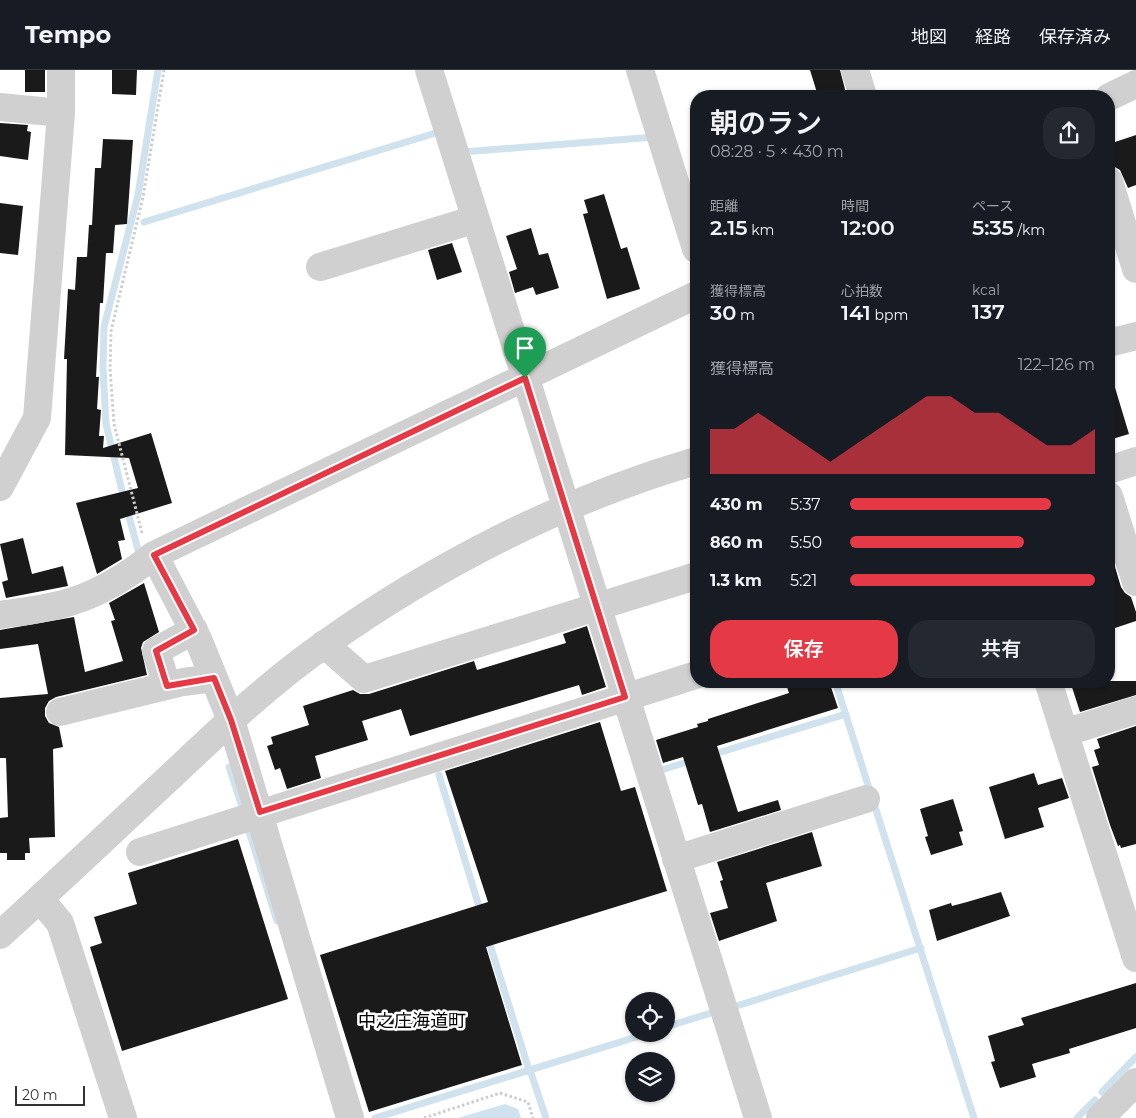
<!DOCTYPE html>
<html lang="ja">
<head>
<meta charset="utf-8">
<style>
	body { margin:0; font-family:Montserrat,"Noto Sans JP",sans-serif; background:#242831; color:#f1f3f6; height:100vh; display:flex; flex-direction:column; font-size:19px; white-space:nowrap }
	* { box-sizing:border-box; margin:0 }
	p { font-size:16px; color:#9ea1a6 }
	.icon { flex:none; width:28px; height:28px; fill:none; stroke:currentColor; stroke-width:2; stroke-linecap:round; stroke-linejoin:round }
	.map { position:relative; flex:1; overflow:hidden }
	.panel { position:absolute; left:690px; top:20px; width:425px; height:598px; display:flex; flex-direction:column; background:#171b24; border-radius:20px; box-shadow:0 1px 4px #0004 }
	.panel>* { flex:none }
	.tools { position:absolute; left:625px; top:922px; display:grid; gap:10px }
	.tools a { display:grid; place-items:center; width:50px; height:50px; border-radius:50%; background:#171b24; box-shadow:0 1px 4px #0004; font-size:25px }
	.scale { position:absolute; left:15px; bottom:12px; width:70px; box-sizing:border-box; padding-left:5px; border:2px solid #333; border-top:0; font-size:14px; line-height:18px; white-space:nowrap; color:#333; -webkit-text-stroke:4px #fff; paint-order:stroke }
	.pin { position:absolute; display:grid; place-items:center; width:42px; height:42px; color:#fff; margin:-51px -21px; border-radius:50% 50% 50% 0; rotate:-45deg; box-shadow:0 0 5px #0007 }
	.pin .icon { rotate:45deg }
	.round { display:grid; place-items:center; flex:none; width:52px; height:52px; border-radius:20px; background:#242831 }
	.overview { display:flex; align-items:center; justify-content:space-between; height:85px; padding:0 20px }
	h1 { font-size:28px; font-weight:600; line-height:38px }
	.metrics { display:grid; grid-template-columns:repeat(3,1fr); gap:8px; height:85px; padding:5px 20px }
	.metrics div { display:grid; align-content:center }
	.metrics b { font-size:21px; font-weight:600 }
	.metrics small { font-size:14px; font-weight:400 }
	.metrics p { font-size:14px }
	.chart { height:140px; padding:10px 20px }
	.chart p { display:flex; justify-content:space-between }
	.chart svg { width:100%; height:90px; margin-top:5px; fill:#e63946; opacity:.7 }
	.button { display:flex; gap:10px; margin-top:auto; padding:10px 20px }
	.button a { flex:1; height:58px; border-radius:20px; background:#e63946; color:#fff; font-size:20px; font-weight:600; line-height:58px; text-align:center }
	.button a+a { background:#242831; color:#f1f3f6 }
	ul { padding:0 20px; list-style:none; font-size:16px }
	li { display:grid; grid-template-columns:80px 60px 1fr; align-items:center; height:38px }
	li i { height:12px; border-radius:6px; background:#e63946 }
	header { display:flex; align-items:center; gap:30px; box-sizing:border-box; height:70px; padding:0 25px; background:#171b24; border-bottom:1px solid #363941 }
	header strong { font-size:24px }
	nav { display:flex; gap:28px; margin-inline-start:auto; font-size:18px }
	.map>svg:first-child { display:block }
	.water { fill:#cfe2ee }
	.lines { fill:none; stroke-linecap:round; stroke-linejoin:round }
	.stream { stroke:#cfe2ee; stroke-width:7 }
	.building { fill:#1a1a1a }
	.path { stroke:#cdcdcd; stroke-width:3; stroke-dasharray:2.5 2.5; stroke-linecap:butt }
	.minor { stroke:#d0d0d0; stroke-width:28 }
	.route-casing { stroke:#fff; stroke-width:10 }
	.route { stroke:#e63946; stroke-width:6 }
	.labels { text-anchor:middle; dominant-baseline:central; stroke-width:5; stroke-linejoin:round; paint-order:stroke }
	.quarter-label { font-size:18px; fill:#000; stroke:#fff }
</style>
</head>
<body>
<header>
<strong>Tempo</strong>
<nav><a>地図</a><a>経路</a><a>保存済み</a></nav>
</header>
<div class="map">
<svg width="1136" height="1048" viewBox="0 0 1136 1048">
	<rect width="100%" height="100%" fill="#fff"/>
	<path class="water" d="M 505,1034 L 518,1039 L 521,1048 L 458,1048 Z"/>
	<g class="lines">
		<path class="stream" d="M 462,82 L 655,67
			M 144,152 L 439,62
			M 124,429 L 106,354 L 103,298 L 104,257 L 138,125 L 158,0
			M 127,439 L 140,487
			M 835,611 L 974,1048
			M 711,685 L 846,644
			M 229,697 L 243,740
			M 658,701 L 694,690
			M 439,705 L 481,843
			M 248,758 L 277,851
			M 488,868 L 529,1000
			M 730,938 L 921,878
			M 666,957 L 717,941
			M 530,1000 L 546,1048
			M 1102,1022 L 1136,987
			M 375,1048 L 646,964
			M 1077,1048 L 1095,1030"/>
	</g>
	<path class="building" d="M 25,0 L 45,0 L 45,22 L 25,22 Z
		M 112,0 L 137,0 L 136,25 L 112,24 Z
		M 810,0 L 840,0 L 846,23 L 836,26 L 818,26 Z
		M 0,53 L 28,55 L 27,61 L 31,62 L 28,90 L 0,86 Z
		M 1136,65 L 1136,115 L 1128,118 L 1120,100 L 1113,96 L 1109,74 Z
		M 103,69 L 133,70 L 127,154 L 115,155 L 113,183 L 106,183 L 103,233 L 100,233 L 96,307 L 99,307 L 97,339 L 101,340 L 99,366 L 104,366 L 103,378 L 151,363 L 172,433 L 120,449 L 125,470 L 118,471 L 122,489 L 97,504 L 76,433 L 138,418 L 129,388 L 65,385 L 67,289 L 64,289 L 68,219 L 75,220 L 77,187 L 87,187 L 89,155 L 92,155 L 95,98 L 101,98 Z
		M 604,124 L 621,179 L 627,177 L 640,219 L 607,229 L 583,144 L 588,143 L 584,130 Z
		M 0,133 L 23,136 L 18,185 L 0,183 Z
		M 531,158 L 539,185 L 548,183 L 559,218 L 536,225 L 533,217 L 515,223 L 509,202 L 517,199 L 506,166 Z
		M 452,173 L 462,202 L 437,210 L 428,180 Z
		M 1113,311 L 1129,364 L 1109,370 L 1109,312 Z
		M 23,468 L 32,504 L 63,496 L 68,516 L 6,528 L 2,512 L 8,510 L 0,474 Z
		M 1109,477 L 1121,517 L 1125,523 L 1131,527 L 1136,542 L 1136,551 L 1109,560 Z
		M 144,513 L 159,562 L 143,572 L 141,578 L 147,605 L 56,627 L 49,631 L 45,638 L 45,646 L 49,653 L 59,657 L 63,677 L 53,679 L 55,767 L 29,768 L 30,783 L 25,783 L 25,790 L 7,790 L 7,783 L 0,783 L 0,748 L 8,747 L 6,688 L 0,688 L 0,628 L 48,624 L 38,574 L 0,579 L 0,560 L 74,547 L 85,602 L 123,591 L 111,551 L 115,550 L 109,533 Z
		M 587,556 L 606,617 L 582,625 L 579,615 L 410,666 L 401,639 L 362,651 L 368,670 L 315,686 L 321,708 L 287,719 L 280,698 L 275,700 L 267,676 L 273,674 L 271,667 L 309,655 L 303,636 L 353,620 L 360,624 L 369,624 L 474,591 L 477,600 L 566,573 L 563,564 Z
		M 785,611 L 829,611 L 838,638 L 717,676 L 738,742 L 778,730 L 781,740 L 710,762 L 702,734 L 698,735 L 683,687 L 663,693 L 656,670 L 698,657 L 697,654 L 708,651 L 708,649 L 789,623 Z
		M 1070,611 L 1136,611 L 1136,625 L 1080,642 Z
		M 600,652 L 621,721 L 635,717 L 667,821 L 486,877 L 522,995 L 369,1042 L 320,885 L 488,832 L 445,701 Z
		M 1136,656 L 1136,774 L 1121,778 L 1120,775 L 1118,776 L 1110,755 L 1092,697 L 1099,695 L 1094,680 L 1100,678 L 1097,669 Z
		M 1034,703 L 1038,715 L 1062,708 L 1069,728 L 1038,738 L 1044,757 L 1005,769 L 989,717 Z
		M 953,729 L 963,761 L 959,762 L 963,775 L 931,785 L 925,767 L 928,766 L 920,739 Z
		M 812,762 L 822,796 L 766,813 L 777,851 L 719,871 L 710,843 L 728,838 L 720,811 L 723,810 L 717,792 Z
		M 238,769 L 288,929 L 122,981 L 90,877 L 102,873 L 94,847 L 137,834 L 128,803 Z
		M 1001,822 L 1010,846 L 937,871 L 929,840 L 951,833 L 952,836 L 967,832 Z
		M 1136,913 L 1136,958 L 1069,979 L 1070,983 L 1032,994 L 1036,1007 L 1000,1018 L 991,992 L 995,991 L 988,966 L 1024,955 L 1021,948 Z"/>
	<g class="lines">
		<path class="path" d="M 142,463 L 114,354 L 110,299 L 111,261 L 143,127 L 164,0
			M 424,1048 L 500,1023 L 528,1032 L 533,1048"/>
		<path class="minor" d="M 429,0 L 758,1048
			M 640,0 L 696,179
			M 855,0 L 863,26
			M 1109,27 L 1136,14
			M 0,37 L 61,43
			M 1109,111 L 1136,199
			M 320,197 L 476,149
			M 1109,273 L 1136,266
			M 1109,400 L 1136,391
			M 0,417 L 37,348 L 61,43 L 61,0
			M 1109,426 L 1136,512
			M 154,485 L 198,569 L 231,650 L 350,1048
			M 0,545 C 24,541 50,539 73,531 C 102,522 130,504 154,485 L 696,225
			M 324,574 L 364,609 L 696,506
			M 1048,611 L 1136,888
			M 167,616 L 156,581 L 194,560
			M 60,642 L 183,612 L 214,608
			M 1064,663 L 1136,640
			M 140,782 L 696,605
			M 676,789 L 866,729
			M 40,829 L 60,853 L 123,1048
			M 0,865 C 57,813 113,760 169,708 C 219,661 269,613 325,574 C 436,495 565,429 696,391
			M 1100,1048 L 1136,1012"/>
	</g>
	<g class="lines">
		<g class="route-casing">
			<path id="route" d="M 525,308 L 625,627 L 260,742 L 231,650 L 214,608 L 167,616 L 156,581 L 194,560 L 154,485 Z"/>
		</g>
		<use href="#route" class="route"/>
	</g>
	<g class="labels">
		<g class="quarter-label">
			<text x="412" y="951">中之庄海道町</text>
		</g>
	</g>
</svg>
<div class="tools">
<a><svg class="icon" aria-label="locate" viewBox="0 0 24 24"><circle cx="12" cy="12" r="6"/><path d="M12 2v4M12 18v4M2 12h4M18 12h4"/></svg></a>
<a><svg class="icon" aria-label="layers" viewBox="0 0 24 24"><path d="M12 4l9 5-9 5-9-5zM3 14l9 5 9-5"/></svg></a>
</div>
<div class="scale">20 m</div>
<div class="pin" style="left:525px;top:308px;background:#1e9e55"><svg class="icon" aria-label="arrive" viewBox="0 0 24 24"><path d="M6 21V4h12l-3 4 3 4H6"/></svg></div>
<section class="panel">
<div class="overview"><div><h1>朝のラン</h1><p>08:28 · 5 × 430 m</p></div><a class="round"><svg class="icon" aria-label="share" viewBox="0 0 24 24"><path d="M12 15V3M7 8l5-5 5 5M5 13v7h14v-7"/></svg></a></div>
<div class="metrics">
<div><p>距離</p><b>2.15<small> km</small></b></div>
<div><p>時間</p><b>12:00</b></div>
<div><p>ペース</p><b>5:35<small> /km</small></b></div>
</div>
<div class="metrics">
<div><p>獲得標高</p><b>30<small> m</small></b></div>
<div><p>心拍数</p><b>141<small> bpm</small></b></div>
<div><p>kcal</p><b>137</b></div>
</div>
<div class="chart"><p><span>獲得標高</span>122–126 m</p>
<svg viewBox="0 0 160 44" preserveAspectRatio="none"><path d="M0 44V22L10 22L20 14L30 22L40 30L50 38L60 30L70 22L80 14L90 6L100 6L110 14L120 14L130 22L140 30L150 30L160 22V44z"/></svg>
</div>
<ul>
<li><b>430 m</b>5:37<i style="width:82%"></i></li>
<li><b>860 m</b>5:50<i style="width:71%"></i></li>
<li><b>1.3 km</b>5:21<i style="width:100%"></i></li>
</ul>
<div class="button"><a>保存</a><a>共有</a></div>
</section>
</div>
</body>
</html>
